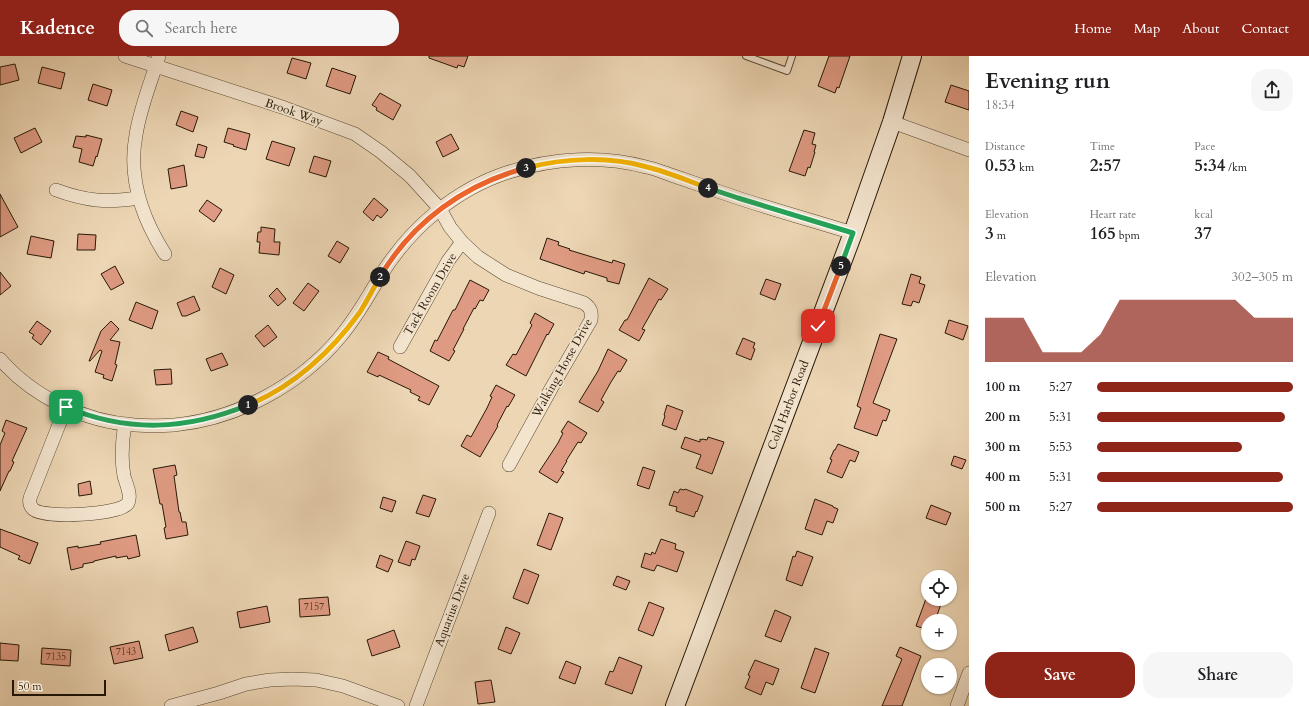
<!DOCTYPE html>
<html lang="en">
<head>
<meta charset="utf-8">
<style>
	body { margin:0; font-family:Cardo,serif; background:#f6f6f6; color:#202124; height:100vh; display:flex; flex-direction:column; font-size:15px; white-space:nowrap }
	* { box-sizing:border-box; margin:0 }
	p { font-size:13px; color:#757577 }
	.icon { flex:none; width:22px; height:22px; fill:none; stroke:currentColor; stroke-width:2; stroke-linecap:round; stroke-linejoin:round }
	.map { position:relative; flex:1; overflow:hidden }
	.side { display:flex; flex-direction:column; background:#fff; width:340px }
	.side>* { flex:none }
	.controls { position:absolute; left:921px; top:514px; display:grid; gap:8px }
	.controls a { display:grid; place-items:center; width:36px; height:36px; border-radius:50%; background:#fff; box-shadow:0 1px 3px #0004; font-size:20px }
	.scale { position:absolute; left:12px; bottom:10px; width:94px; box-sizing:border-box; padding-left:4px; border:2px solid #271806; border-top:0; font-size:11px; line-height:14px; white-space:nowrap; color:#271806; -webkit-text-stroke:3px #f3e4ce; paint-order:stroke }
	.pin { position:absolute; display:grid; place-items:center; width:34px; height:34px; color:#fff; margin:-17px; border-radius:8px; box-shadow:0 2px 6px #0006 }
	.km { position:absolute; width:20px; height:20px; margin:-10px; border-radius:50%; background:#222; color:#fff; font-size:11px; line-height:20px; text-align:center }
	.round { display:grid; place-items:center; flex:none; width:42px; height:42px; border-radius:16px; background:#f6f6f6 }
	.headline { display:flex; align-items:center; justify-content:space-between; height:68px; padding:0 16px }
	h1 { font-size:22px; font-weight:700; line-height:30px }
	.metrics { display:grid; grid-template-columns:repeat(3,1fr); gap:6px; height:68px; padding:4px 16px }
	.metrics div { display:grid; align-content:center }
	.metrics b { font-size:17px; font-weight:700 }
	.metrics small { font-size:11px; font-weight:400 }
	.metrics p { font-size:11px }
	.chart { height:112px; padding:8px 16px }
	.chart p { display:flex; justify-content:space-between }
	.chart svg { width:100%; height:72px; margin-top:4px; fill:#8f2418; opacity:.7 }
	.cta { display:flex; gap:8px; margin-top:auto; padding:8px 16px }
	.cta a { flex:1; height:46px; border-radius:16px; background:#8f2418; color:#fff; font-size:16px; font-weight:700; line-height:46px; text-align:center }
	.cta a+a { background:#f6f6f6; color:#202124 }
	ul { padding:0 16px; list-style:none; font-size:13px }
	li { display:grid; grid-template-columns:64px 48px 1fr; align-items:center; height:30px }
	li i { height:10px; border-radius:5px; background:#8f2418 }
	header { display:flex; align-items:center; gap:24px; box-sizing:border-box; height:56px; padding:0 20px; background:#8f2418; color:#fff }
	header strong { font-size:19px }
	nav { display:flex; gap:22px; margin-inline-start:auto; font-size:14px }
	.search { width:280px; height:36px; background:#f6f6f6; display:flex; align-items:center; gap:10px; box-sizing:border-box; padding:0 14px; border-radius:16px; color:#757577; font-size:15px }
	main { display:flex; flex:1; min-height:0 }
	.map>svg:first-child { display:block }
	.building { fill:#de9a82; stroke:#271806 }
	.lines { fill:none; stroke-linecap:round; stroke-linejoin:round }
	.service-casing { stroke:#584832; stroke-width:8 }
	.minor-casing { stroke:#584832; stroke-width:14 }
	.secondary-casing { stroke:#271806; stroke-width:20 }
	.service { stroke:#f3e4ce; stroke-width:6 }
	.minor { stroke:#f3e4ce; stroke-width:13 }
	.secondary { stroke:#f3e4ce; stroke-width:18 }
	.split-1-casing { stroke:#fff; stroke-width:8 }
	.split-2-casing { stroke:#fff; stroke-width:8 }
	.split-3-casing { stroke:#fff; stroke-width:8 }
	.split-4-casing { stroke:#fff; stroke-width:8 }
	.split-5-casing { stroke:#fff; stroke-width:8 }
	.split-6-casing { stroke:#fff; stroke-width:8 }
	.split-1 { stroke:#22a559; stroke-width:5 }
	.split-2 { stroke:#f5b400; stroke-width:5 }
	.split-3 { stroke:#f0652b; stroke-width:5 }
	.split-4 { stroke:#f5b400; stroke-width:5 }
	.split-5 { stroke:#22a559; stroke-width:5 }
	.split-6 { stroke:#f0652b; stroke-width:5 }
	.labels { text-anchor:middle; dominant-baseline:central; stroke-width:3.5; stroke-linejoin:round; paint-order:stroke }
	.number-label { font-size:10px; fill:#553825 }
	.street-label { font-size:12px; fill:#271806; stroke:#f3e4ce }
</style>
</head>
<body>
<header>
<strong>Kadence</strong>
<div class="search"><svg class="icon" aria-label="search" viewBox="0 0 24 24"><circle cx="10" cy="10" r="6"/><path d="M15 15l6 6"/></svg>Search here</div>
<nav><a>Home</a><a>Map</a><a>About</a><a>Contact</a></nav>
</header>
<main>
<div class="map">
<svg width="969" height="650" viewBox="0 0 969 650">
	<rect width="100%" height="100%" fill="#edd6b4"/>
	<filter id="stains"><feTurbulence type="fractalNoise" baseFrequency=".005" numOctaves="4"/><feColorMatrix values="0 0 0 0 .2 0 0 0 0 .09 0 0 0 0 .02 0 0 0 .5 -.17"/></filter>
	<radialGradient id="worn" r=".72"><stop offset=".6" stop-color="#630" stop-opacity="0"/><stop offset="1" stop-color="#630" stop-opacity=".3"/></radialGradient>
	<path class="building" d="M 429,0 L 468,0 L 464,11 L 458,9 L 457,12 L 429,2 Z
		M 829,0 L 850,0 L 839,32 L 837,31 L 835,37 L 818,30 Z
		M 292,2 L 311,7 L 306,23 L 287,17 Z
		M 15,8 L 19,24 L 0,29 L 0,11 Z
		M 42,11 L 65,17 L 61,33 L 38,27 Z
		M 332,12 L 356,20 L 350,38 L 326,30 Z
		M 93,28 L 112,34 L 107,50 L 88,44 Z
		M 951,29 L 969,35 L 969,54 L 945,46 Z
		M 380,37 L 401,49 L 393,64 L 376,54 L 377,52 L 372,49 Z
		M 181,55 L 198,61 L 193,76 L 176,69 Z
		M 35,72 L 42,86 L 21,97 L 14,82 Z
		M 228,72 L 250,78 L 246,94 L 233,90 L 234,89 L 224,86 Z
		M 804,74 L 815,77 L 812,88 L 816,89 L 814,96 L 815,96 L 810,112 L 808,111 L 805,120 L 789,115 Z
		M 451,78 L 459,93 L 443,101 L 436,86 Z
		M 86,79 L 102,83 L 97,101 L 96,100 L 93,110 L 79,106 L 82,93 L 73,91 L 76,80 L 86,81 Z
		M 272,85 L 295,92 L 289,110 L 266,103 Z
		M 198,88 L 207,91 L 204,102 L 195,100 Z
		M 314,100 L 331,105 L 326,121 L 309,116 Z
		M 184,109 L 187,130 L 171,133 L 168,113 Z
		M 0,138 L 18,171 L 0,181 Z
		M 374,142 L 388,154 L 381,162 L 377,159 L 373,165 L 363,156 Z
		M 207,144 L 222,154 L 214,166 L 199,155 Z
		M 261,171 L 275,173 L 274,186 L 280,186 L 279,199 L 259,197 L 260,186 L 257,186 L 258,176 L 261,176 Z
		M 78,178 L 96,179 L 95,194 L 77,194 Z
		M 31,180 L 54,185 L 51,202 L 27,198 Z
		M 547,182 L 559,186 L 558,189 L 570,193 L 569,194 L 612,207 L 613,204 L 625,208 L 619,228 L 607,225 L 607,222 L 585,215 L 584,218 L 540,203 Z
		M 337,185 L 349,192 L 340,207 L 328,200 Z
		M 115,210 L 124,227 L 111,234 L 101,218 Z
		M 220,212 L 234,219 L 226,238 L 212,231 Z
		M 0,216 L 11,230 L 0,239 Z
		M 911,218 L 921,221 L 919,227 L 925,229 L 919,247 L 913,245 L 911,250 L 902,248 Z
		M 649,222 L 668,233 L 661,244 L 659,243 L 642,273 L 645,274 L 639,285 L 619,274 L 625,264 L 627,264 Z
		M 766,223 L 781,228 L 775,244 L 760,238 Z
		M 470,224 L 489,234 L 483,245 L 480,244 L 475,253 L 474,252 L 463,273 L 464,273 L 453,294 L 455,295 L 449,305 L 430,295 L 435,284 L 437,285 L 453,254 L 455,254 Z
		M 308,227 L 319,235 L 304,255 L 293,247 Z
		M 277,232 L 286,243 L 278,250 L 269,240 Z
		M 194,240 L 200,254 L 186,260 L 182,260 L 177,247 Z
		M 136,246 L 158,255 L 152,273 L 129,264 Z
		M 535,257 L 554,268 L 548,279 L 547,278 L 526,320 L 506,309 L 513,298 L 516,299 L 532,269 L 530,267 Z
		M 949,264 L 968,270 L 963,284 L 945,277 Z
		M 37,265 L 51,275 L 41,289 L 32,282 L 34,279 L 29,276 Z
		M 111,265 L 119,273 L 110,284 L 120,286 L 115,308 L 117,309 L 112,325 L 103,322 L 104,319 L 95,316 L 102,295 L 100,294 L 90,305 L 89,305 L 101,275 Z
		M 268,269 L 277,281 L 264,291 L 255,280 Z
		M 880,278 L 897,283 L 873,347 L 890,354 L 886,365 L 883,364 L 877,380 L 854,372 L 861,352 L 857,350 Z
		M 743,282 L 755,287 L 753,292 L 755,293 L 751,304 L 736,298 Z
		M 608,293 L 627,304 L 620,316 L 618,315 L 611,326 L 601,344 L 604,346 L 598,356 L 579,346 L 598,315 Z
		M 378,296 L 389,301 L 388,303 L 439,330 L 429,349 L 418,344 L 420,341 L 410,336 L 411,334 L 379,319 L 378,321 L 367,316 Z
		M 222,297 L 228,309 L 211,315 L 206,303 Z
		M 171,313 L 172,328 L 156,329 L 154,314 Z
		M 496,329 L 515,339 L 508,351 L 507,350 L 497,369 L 498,370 L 480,401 L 461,390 L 467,379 L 471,381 L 487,352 L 492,341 L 490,340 Z
		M 667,349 L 683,355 L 676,374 L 662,369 L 665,360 L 664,359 Z
		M 6,364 L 27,372 L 12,405 L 14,406 L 10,415 L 9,415 L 0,435 L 0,389 L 5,377 L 2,375 Z
		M 568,365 L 587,377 L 581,387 L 578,386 L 566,405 L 567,405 L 561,415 L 564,416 L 557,427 L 539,416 L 558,387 L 563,377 L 561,376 Z
		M 685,381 L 700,386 L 700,383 L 702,384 L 702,383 L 707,384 L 708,381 L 724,386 L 712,418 L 696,412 L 701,399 L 681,392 Z
		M 838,388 L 859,396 L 855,406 L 850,404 L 842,422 L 827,416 L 832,404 L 830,403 L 834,394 L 835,394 Z
		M 954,400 L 966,404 L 962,413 L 951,409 Z
		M 175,409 L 177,419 L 174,420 L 179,456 L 180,456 L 182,466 L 186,466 L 188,479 L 166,483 L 164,472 L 166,471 L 162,448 L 160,448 L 153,413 Z
		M 643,411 L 655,415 L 649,433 L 637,429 Z
		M 90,425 L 92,438 L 79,440 L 78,428 Z
		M 680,433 L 684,434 L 685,433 L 703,440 L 697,456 L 696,455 L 694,461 L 676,455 L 677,451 L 669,449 L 674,435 L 678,437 Z
		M 423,439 L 436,443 L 429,461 L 416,457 Z
		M 383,441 L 396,445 L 392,456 L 380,452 Z
		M 815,443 L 833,450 L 833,451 L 838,453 L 833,467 L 827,465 L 822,479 L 805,473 Z
		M 931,449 L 951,457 L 946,469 L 926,462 Z
		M 549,457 L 563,462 L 551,494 L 537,489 Z
		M 0,473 L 38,487 L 30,508 L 18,503 L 20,500 L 0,491 Z
		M 136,479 L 140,500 L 128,503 L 127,500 L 116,502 L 116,500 L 94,505 L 94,506 L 83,508 L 83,511 L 71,514 L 67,492 L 78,490 L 78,492 L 101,488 L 100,486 Z
		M 661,483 L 676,488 L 675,493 L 684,496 L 677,516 L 657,509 L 654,515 L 641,511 L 645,497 L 651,499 L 652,496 L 655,498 Z
		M 406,485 L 420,490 L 415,504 L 412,503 L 410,510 L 398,506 Z
		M 797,495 L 813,501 L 802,530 L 786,524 L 793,500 L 795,501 Z
		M 380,499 L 393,504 L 388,516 L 376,511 Z
		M 524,513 L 539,519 L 528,548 L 513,542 Z
		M 617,520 L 630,525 L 626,534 L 613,529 Z
		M 927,540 L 928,540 L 928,543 L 937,543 L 942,545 L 935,565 L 928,565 L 928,574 L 916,570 Z
		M 328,541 L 330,559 L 300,561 L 299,543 Z
		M 649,546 L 664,552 L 653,580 L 638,574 Z
		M 267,550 L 270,566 L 240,572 L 237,556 Z
		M 775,554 L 791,561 L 781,586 L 765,580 Z
		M 193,571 L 198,586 L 169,595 L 165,579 Z
		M 506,571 L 520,577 L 511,598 L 498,593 Z
		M 394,574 L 400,591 L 372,600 L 367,584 Z
		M 139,585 L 143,602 L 114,608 L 110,591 Z
		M 0,587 L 19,589 L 18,605 L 0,604 Z
		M 900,591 L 921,600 L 902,650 L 882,650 L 902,603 L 896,600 Z
		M 42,592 L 71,594 L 70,610 L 41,608 Z
		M 815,592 L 829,597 L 815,637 L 801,632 Z
		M 619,601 L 642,610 L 632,638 L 605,628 L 610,615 L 613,616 Z
		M 755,604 L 779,613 L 773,629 L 766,626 L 761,639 L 745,632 L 750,620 L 748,619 Z
		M 566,605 L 581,611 L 575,628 L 559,622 Z
		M 491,624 L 495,646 L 478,648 L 475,626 Z"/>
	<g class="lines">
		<g class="service-casing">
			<path id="service" d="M 746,0 L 787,15 L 792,0"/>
		</g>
		<g class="minor-casing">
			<path id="minor" d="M 125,0 L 285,52 L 355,78 L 381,96 L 410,120 L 440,153 L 450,171 L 462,186 L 478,201 L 506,219 L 538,232 L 584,247 C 591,252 592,256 591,264 L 552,331 L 509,409
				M 159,0 C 151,26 140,52 136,79 C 128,121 142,162 165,198
				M 892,66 L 969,94
				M 56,134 C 86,145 107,147 138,142
				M 400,291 L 448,205 L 462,186
				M 0,303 C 33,341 85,366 135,369 C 148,370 161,370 174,369 C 237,363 300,329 340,281 C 357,261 368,240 381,219 C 411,171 456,133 509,116 C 553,102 602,99 646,111 C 656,113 665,117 674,120 C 694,127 715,134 735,141 C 774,154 814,165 853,177
				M 66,351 L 30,442 C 29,446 30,450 33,453 C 43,463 122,459 128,447 C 132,439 126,428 124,420 C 121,403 122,385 125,368
				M 171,650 L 219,637 L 246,628 L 270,624 L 293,623 L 316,624 L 343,630 L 398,650
				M 416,650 L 489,457
				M 957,650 L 969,617"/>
		</g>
		<g class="secondary-casing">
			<path id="secondary" d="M 675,650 L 853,177 L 892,66 L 912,0"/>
		</g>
		<use href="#service" class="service"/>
		<use href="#minor" class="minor"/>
		<use href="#secondary" class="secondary"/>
	</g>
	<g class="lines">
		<g class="split-1-casing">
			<path id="split-1" d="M 66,351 C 128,377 187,374 248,349"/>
		</g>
		<g class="split-2-casing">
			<path id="split-2" d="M 248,349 C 293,331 332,295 360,256 C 367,245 373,233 380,221"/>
		</g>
		<g class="split-3-casing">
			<path id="split-3" d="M 380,221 C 412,166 465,128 526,112"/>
		</g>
		<g class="split-4-casing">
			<path id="split-4" d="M 526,112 C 564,102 609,100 647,111 C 668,116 688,125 708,132"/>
		</g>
		<g class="split-5-casing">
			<path id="split-5" d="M 708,132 L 738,142 L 853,177 L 841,210"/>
		</g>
		<g class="split-6-casing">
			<path id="split-6" d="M 818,270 L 841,210"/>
		</g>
		<use href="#split-1" class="split-1"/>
		<use href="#split-2" class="split-2"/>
		<use href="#split-3" class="split-3"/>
		<use href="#split-4" class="split-4"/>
		<use href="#split-5" class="split-5"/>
		<use href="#split-6" class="split-6"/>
	</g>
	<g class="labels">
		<g class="number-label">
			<text x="314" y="551">7157</text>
			<text x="126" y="596">7143</text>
			<text x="56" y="601">7135</text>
		</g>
		<g class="street-label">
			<text transform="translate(294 56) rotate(19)">Brook Way</text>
			<text transform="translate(430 238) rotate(-60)">Tack Room Drive</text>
			<text transform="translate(562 312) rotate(-61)">Walking Horse Drive</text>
			<text transform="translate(788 349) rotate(-69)">Cold Harbor Road</text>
			<text transform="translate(452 554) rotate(-69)">Aquarius Drive</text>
		</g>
	</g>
	<rect width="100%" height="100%" filter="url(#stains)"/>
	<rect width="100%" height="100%" fill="url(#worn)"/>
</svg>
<div class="controls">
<a><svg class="icon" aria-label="locate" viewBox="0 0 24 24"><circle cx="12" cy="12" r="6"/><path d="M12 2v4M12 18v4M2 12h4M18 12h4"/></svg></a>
<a>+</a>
<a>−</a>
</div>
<div class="scale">50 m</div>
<div class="pin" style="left:66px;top:351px;background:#1e9e55"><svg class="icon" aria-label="arrive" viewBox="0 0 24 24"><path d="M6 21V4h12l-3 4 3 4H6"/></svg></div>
<div class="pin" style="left:818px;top:270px;background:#d93025"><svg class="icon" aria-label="check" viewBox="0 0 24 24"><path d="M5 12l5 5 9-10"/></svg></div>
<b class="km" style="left:248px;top:349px">1</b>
<b class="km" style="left:380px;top:221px">2</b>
<b class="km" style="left:526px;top:112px">3</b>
<b class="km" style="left:708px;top:132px">4</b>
<b class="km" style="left:841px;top:210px">5</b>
</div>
<section class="side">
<div class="headline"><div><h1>Evening run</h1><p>18:34</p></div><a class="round"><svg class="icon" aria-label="share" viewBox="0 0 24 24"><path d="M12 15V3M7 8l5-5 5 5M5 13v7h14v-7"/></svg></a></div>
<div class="metrics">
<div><p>Distance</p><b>0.53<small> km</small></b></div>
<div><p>Time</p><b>2:57</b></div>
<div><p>Pace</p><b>5:34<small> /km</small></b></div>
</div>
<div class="metrics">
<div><p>Elevation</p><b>3<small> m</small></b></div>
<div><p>Heart rate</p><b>165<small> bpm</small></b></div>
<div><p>kcal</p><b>37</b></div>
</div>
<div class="chart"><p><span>Elevation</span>302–305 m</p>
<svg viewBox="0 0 160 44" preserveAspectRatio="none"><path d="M0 44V17L10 17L20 17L30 38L40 38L50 38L60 27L70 6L80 6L90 6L100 6L110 6L120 6L130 6L140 17L150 17L160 17V44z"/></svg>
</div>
<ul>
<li><b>100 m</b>5:27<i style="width:100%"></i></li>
<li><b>200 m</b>5:31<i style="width:96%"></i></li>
<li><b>300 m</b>5:53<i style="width:74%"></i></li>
<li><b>400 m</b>5:31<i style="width:95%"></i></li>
<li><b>500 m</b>5:27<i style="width:100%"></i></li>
</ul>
<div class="cta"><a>Save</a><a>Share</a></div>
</section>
</main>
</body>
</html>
